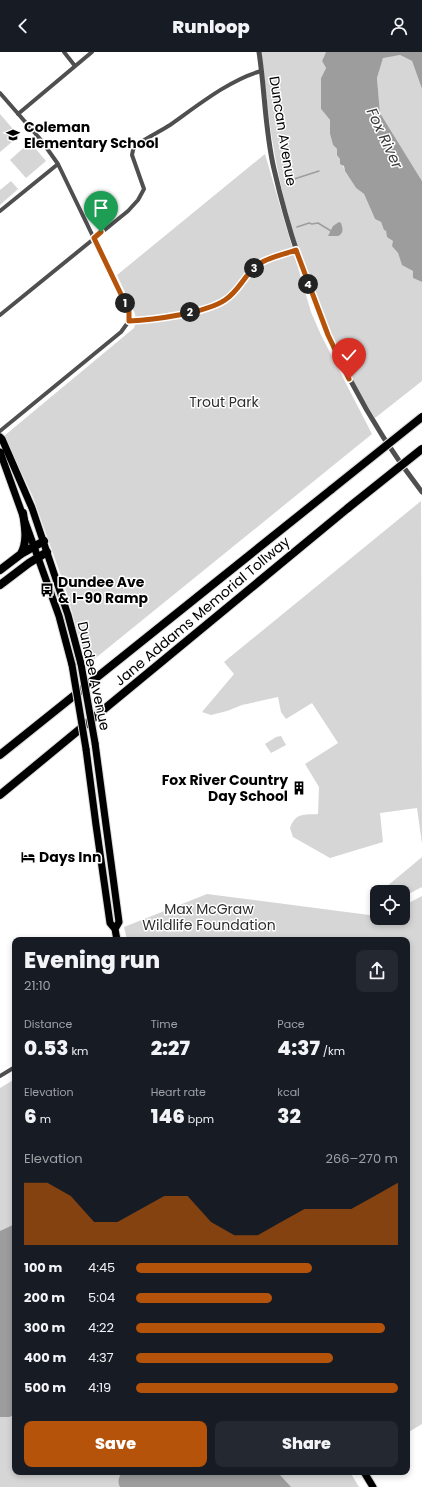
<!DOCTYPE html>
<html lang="en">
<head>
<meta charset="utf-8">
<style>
	body { margin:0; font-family:Poppins,sans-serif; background:#242831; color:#f1f3f6; height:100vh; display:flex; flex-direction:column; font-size:15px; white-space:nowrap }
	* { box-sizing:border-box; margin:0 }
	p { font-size:13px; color:#9ea1a6 }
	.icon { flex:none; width:22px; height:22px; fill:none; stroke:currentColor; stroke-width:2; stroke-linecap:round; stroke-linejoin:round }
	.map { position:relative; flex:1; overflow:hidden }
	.details { position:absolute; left:12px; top:885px; width:398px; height:538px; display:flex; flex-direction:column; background:#171b24; border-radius:8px; box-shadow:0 2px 6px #0003 }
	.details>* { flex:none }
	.tools { position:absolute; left:370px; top:833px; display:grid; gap:8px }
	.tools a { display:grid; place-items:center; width:40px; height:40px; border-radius:8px; background:#171b24; box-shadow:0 2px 6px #0003; font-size:20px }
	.pin { position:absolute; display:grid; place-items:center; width:34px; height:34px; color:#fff; margin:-41px -17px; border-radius:50% 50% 50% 0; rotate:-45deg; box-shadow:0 0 4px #0007 }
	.pin .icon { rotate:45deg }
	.km { position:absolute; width:20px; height:20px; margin:-10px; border-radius:50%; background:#222; color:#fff; font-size:11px; line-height:20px; text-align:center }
	.round { display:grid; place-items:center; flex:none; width:42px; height:42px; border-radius:8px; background:#242831 }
	.head { display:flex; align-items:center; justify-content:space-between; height:68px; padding:0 12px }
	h1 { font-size:22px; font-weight:800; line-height:30px }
	.stats { display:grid; grid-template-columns:repeat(3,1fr); gap:6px; height:68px; padding:4px 12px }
	.stats div { display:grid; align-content:center }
	.stats b { font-size:20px; font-weight:800 }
	.stats small { font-size:11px; font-weight:400 }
	.stats p { font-size:11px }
	.chart { height:112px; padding:8px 12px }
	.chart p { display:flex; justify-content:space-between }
	.chart svg { width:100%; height:72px; margin-top:4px; fill:#b45309; opacity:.7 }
	.primary-button { display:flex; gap:8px; margin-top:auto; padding:8px 12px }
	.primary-button a { flex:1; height:46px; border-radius:8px; background:#b45309; color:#fff; font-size:16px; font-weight:800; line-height:46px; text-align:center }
	.primary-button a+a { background:#242831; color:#f1f3f6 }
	ul { padding:0 12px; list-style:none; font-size:13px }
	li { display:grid; grid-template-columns:64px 48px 1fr; align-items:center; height:30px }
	li i { height:10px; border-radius:5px; background:#b45309 }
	header { display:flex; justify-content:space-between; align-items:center; height:52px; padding:0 12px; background:#171b24; font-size:18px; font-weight:800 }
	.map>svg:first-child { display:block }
	.green { fill:#d6d6d6 }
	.water { fill:#9d9d9d }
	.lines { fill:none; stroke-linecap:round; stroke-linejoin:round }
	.stream { stroke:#9d9d9d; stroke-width:1.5 }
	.primary-casing { stroke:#dbdbdb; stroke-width:9 }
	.motorway-casing { stroke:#dbdbdb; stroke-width:10 }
	.minor { stroke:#4f4f4f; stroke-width:4 }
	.tertiary { stroke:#4f4f4f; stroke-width:5 }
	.primary { stroke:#000; stroke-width:7 }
	.motorway { stroke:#000; stroke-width:8 }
	.primary-bridge-casing { stroke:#dbdbdb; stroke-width:9; stroke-linecap:butt }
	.motorway-bridge-casing { stroke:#dbdbdb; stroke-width:10; stroke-linecap:butt }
	.primary-bridge { stroke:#000; stroke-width:7 }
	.motorway-bridge { stroke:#000; stroke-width:8 }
	.route-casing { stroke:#fff; stroke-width:8 }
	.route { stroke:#b45309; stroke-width:5 }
	.labels { text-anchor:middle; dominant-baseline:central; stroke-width:3; stroke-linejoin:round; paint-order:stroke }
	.poi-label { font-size:14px; font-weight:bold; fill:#000; stroke:#fff; text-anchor:start }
	.street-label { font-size:14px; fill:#000; stroke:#fff }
	.park-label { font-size:14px; fill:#2d2d2d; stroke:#fff }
	.water-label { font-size:15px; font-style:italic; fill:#3e3e3e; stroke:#fff }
</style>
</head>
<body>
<header><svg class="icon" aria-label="back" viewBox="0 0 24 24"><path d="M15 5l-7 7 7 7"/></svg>Runloop<svg class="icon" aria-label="person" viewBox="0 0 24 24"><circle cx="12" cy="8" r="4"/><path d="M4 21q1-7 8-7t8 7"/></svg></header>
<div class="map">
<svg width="422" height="1435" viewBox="0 0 422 1435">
	<rect width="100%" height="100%" fill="#fff"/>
	<path class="green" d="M 261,0 L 326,0 L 322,9 L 326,16 L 321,26 L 321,57 L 330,68 L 330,82 L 333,93 L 337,97 L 345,119 L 356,136 L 364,142 L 375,167 L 381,170 L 384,177 L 393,189 L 393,194 L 398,201 L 402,212 L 413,219 L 413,226 L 422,230 L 422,329 L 375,366 C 322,283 283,170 270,73 C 266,48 265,24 261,0 Z
		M 400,3 L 412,9 L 422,37 L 422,129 L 380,61 L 377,26 L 383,5 Z
		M 0,62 L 19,84 L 0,100 Z
		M 30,90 L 46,109 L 26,126 L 10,108 Z
		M 265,102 L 311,260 L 321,283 L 372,382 L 87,613 L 65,535 L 33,445 L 4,384 L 134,276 L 136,268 L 135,262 L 117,223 Z
		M 11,129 L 18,137 L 0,153 L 0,138 Z
		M 421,449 L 422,792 L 417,756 L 380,761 L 383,790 L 330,806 L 293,785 L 290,776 C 296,760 304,763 318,762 L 319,735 L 305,712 L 338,691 L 312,651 L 286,667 L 281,660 L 278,645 L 242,653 L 227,659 L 211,663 L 202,660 L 234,622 L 224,610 Z
		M 281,684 L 286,693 L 271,701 L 265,692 L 276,685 Z
		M 422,805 L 422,835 L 403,845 L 403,840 L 380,840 Z
		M 207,842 L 377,864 L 377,866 L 403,866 L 403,854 L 422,844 L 422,1372 L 407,1381 L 407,888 L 127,888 L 124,875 Z
		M 15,1027 L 15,1420 L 350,1420 L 359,1435 L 0,1435 L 0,1036 Z"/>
	<path class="water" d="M 326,0 L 422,0 L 422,37 L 412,9 L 400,3 L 383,6 L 377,26 L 380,61 L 422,129 L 422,230 L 413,226 L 413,219 L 402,213 L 398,201 L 392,194 L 393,189 L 387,185 L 386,179 L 384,178 L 381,170 L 375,167 L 364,142 L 356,136 L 345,119 L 344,114 L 340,112 L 340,107 L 337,103 L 337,97 L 333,93 L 330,82 L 330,68 L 321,57 L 321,26 L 326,16 L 322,9 Z
		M 339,170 L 341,171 C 343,177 344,181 338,184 L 328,184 L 333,174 Z
		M 15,1172 L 15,1363 L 9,1365 L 0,1365 L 0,1179 Z
		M 122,1420 L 269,1420 L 280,1423 L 291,1435 L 120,1435 C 117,1430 119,1424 122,1420 Z"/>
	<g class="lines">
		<path class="stream" d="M 286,133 L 288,129 L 319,119
			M 297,175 L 309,171 L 312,172 L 318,171 L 331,179"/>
		<g class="primary-casing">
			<path id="primary" d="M 0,385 L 2,387 L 32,456 L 68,563 L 81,612
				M 0,400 L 59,564 L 72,613
				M 95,691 L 119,870 L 115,877
				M 86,697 L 96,773 L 110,871 L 115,877 L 117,888
				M 364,1420 L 373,1435"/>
		</g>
		<g class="motorway-casing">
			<path id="motorway" d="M 21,502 C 28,489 25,475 23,461
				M 0,518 L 21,502 L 44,489
				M 0,533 L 29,511 L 47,500
				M 0,703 L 332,437
				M 0,743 L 348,456"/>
		</g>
		<path class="minor" d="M 64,0 L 75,14
			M 0,41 L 41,88 L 58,112 L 129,259 L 130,264 L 129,269
			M 18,62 L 92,0
			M 0,159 L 58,112
			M 0,263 L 128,159 L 138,148 L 144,137 L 132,103 L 133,98 L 135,94 C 146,86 159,80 170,73 C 197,54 229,28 261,19
			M 0,379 L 121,280 L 129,269 C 154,268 208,261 228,247 C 239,238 244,226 254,216 C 265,206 282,203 296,198
			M 0,1024 L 15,1015"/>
		<path class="tertiary" d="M 259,0 C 265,39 265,79 274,117 C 301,234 348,345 422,440"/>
		<use href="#primary" class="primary"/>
		<use href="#motorway" class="motorway"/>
		<g class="primary-bridge-casing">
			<path id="primary-bridge" d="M 81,612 L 95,691
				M 72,613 L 86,697"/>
		</g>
		<g class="motorway-bridge-casing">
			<path id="motorway-bridge" d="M 332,437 L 422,365
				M 348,456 L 422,397"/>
		</g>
		<use href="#primary-bridge" class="primary-bridge"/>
		<use href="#motorway-bridge" class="motorway-bridge"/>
	</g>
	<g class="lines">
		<g class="route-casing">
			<path id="route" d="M 101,180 L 94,186 L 129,259 L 129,269 C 153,268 206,261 225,248 C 239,239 244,224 256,214 C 267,205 283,203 296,198 L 328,283 L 349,327"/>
		</g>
		<use href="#route" class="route"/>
	</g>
	<defs>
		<g id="school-bare" transform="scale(1.08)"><path d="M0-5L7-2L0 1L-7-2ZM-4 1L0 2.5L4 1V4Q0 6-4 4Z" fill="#000" stroke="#fff" stroke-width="2.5" paint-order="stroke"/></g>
		<g id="bus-bare" transform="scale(1.08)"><path d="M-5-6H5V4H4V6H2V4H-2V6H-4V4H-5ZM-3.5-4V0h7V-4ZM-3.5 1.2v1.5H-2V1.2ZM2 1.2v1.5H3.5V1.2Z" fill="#000" stroke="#fff" stroke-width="2.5" paint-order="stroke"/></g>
		<g id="building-bare" transform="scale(1.08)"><path d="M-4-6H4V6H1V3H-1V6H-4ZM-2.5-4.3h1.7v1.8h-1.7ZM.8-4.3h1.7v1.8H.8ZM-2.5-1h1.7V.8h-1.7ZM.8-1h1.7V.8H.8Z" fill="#000" stroke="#fff" stroke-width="2.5" paint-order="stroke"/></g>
		<g id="hotel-bare" transform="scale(1.08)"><path d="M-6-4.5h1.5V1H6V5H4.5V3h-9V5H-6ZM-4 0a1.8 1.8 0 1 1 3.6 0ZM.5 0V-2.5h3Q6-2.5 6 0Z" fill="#000" stroke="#fff" stroke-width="2.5" paint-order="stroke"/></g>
	</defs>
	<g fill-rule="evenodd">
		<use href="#school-bare" x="13" y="83"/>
		<use href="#bus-bare" x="47" y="538"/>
		<use href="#building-bare" x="299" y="736"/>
		<use href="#hotel-bare" x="28" y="805"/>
	</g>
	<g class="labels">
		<g class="poi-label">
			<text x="24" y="75">Coleman<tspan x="24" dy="16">Elementary School</tspan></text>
			<text x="58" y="530">Dundee Ave<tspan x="58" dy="16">&amp; I-90 Ramp</tspan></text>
			<text x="288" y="728" text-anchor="end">Fox River Country<tspan x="288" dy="16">Day School</tspan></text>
			<text x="39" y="805">Days Inn</text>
		</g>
		<g class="street-label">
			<text transform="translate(283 79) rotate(81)">Duncan Avenue</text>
			<text transform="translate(202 559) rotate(-40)">Jane Addams Memorial Tollway</text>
			<text transform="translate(94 624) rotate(78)">Dundee Avenue</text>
		</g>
		<g class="park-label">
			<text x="224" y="350">Trout Park</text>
			<text x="209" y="857">Max McGraw<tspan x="209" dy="16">Wildlife Foundation</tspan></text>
		</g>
		<g class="water-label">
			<text transform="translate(385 86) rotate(65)">Fox River</text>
		</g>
	</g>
</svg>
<div class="tools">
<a><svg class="icon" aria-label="locate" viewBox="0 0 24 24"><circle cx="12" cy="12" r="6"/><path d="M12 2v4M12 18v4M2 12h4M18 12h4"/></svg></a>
</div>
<div class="pin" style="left:101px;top:180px;background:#1e9e55"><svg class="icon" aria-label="arrive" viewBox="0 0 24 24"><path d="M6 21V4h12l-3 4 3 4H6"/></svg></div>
<div class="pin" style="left:349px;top:327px;background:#d93025"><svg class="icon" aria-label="check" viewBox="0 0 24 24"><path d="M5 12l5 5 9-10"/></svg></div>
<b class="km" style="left:125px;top:251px">1</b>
<b class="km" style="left:190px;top:260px">2</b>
<b class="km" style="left:254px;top:216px">3</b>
<b class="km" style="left:308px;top:232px">4</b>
<section class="details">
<div class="head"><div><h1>Evening run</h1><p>21:10</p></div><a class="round"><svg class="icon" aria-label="share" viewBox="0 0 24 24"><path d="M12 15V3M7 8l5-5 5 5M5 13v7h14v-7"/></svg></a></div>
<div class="stats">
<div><p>Distance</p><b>0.53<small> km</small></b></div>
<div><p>Time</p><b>2:27</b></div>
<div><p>Pace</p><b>4:37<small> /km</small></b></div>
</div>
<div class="stats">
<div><p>Elevation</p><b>6<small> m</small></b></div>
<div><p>Heart rate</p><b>146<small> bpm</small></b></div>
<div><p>kcal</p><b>32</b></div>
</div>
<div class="chart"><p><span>Elevation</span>266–270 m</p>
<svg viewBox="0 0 160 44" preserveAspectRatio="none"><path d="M0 44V6L10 6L20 14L30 30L40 30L50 22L60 14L70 14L80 30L90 38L100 38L110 30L120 22L130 22L140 22L150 14L160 6V44z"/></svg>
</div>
<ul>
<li><b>100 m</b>4:45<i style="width:67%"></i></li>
<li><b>200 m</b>5:04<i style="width:52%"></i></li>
<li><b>300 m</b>4:22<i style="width:95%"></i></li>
<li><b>400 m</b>4:37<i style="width:75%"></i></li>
<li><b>500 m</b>4:19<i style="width:100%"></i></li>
</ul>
<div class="primary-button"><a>Save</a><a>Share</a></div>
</section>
</div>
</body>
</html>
